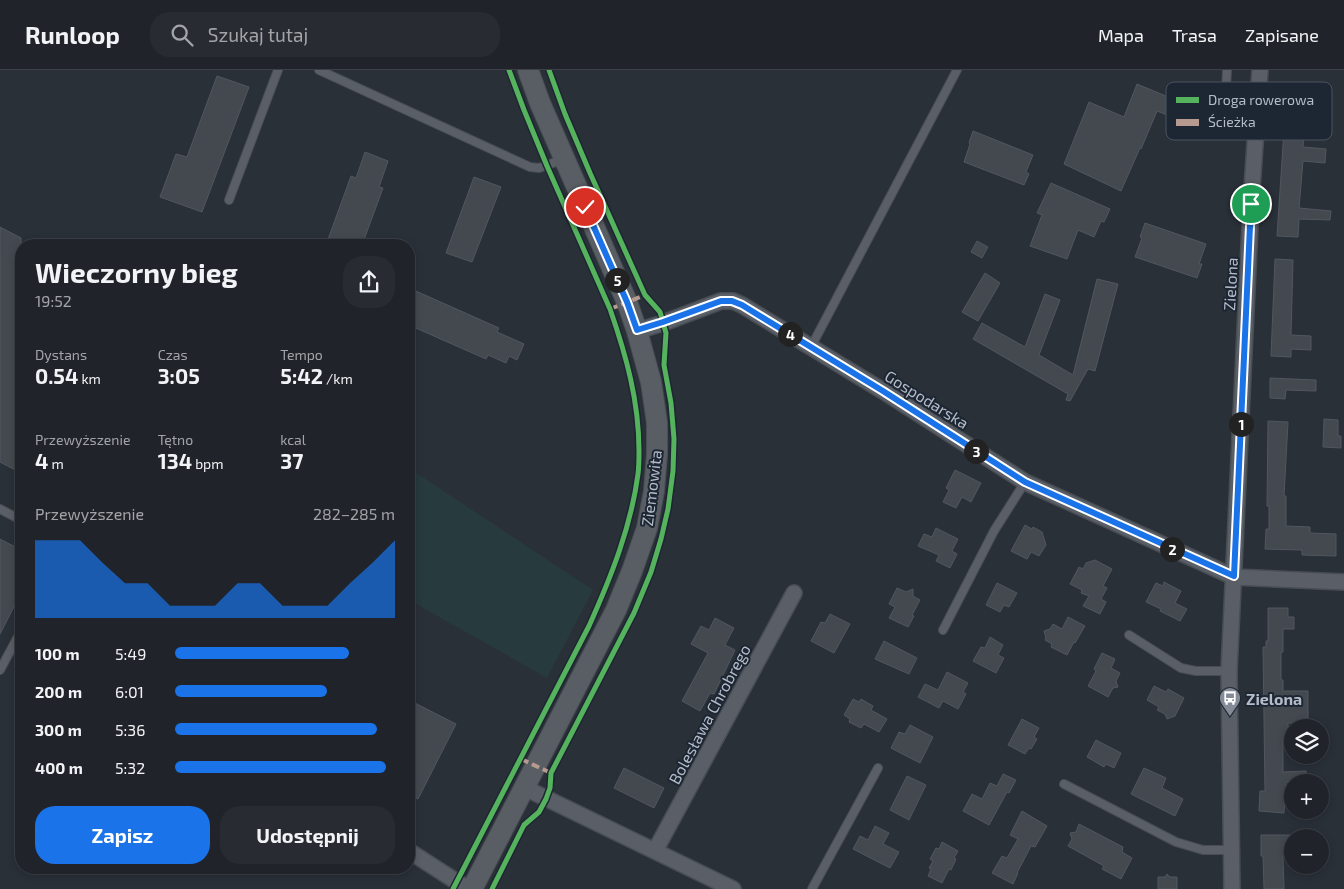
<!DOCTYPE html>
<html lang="pl">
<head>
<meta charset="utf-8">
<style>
	body { margin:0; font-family:"Exo 2",sans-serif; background:#282c32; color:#f1f3f6; height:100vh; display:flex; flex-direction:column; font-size:19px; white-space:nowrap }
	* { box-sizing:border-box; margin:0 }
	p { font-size:16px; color:#a2a4a8 }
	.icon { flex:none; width:28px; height:28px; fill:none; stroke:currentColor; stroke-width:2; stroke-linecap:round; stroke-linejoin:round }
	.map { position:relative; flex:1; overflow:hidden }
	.drawer { position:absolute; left:15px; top:169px; width:400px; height:635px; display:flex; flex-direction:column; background:#20242a; border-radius:20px; box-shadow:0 2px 8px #0003,0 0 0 1px #3d4147 }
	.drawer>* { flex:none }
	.tools { position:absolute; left:1284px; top:649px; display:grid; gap:10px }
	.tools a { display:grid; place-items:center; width:45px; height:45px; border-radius:50%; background:#20242a; box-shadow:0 2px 8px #0003,0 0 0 1px #3d4147; font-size:25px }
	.pin { position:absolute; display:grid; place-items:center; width:42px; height:42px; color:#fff; margin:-21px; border:2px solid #fff; border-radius:50%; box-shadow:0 1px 5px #0007 }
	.km { position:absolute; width:25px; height:25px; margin:-12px; border-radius:50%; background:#222; color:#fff; font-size:14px; line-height:25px; text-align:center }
	.round { display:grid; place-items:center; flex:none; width:52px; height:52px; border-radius:20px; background:#282c32 }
	.summary { display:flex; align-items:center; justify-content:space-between; height:85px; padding:0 20px }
	h1 { font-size:28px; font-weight:700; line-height:38px }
	.stats { display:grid; grid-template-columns:repeat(3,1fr); gap:8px; height:85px; padding:5px 20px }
	.stats div { display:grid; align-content:center }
	.stats b { font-size:21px; font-weight:700 }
	.stats small { font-size:14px; font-weight:400 }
	.stats p { font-size:14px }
	.chart { height:140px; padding:10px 20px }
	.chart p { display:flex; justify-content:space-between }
	.chart svg { width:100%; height:90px; margin-top:5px; fill:#1a73e8; opacity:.7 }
	.button { display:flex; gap:10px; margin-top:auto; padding:10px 20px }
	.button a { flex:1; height:58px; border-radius:20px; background:#1a73e8; color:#fff; font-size:20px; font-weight:700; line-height:58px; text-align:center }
	.button a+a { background:#282c32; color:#f1f3f6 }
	ul { padding:0 20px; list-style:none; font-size:16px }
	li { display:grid; grid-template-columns:80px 60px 1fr; align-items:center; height:38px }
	li i { height:12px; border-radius:6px; background:#1a73e8 }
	header { display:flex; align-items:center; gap:30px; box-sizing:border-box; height:70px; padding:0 25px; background:#20242a; border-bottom:1px solid #3d4147 }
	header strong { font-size:24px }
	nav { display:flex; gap:28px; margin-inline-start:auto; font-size:18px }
	.search { width:350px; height:45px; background:#282c32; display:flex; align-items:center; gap:12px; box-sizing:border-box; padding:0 18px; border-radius:20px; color:#a2a4a8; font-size:19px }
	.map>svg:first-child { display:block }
	.green { fill:#273a3e }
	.building { fill:#444950; stroke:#52575f }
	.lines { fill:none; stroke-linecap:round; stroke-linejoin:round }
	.lane-casing { stroke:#484c53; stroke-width:10 }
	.street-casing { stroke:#484c53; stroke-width:18 }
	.secondary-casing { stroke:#484c53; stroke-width:22 }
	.lane { stroke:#5a5e66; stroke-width:8 }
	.street { stroke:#5a5e66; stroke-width:15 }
	.secondary { stroke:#595d64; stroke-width:20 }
	.quiet { stroke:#b69a8f; stroke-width:4; stroke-dasharray:8 4; stroke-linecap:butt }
	.cycleway-casing { stroke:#1d2633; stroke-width:8 }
	.cycleway { stroke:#56b35d; stroke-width:5 }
	.route-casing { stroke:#fff; stroke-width:10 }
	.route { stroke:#1a73e8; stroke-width:6 }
	.labels { text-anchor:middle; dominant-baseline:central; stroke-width:4; stroke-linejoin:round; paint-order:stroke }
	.street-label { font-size:16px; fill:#b4bcc9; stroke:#1d2633 }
	.poi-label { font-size:16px; font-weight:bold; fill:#b4bcc9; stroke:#1d2633; text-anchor:start }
	.key { fill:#1d2633; stroke:#4a5360; stroke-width:1 }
	.key-label { font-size:14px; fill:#b4bcc9 }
</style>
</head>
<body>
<header>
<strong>Runloop</strong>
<div class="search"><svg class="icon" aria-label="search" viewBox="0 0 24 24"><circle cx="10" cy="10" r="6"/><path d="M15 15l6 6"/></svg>Szukaj tutaj</div>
<nav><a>Mapa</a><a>Trasa</a><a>Zapisane</a></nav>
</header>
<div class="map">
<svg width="1344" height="819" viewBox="0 0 1344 819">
	<rect width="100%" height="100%" fill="#2a3038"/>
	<path class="green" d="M 409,398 L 593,520 L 547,608 L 409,530 Z"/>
	<path class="building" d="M 217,6 L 249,17 L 202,142 L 160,127 L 176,84 L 187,87 Z
		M 1137,14 L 1214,46 L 1208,61 L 1157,41 L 1141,79 L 1140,78 L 1121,121 L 1064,94 L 1089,32 L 1124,47 Z
		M 1286,30 L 1306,32 L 1303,77 L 1326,79 L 1325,93 L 1303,91 L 1299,138 L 1331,141 L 1330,150 L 1299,149 L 1298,167 L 1277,166 Z
		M 973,61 L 1033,85 L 1026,102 L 1029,104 L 1024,115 L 964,92 L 970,74 L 969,73 Z
		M 365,82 L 388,91 L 379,117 L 383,118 L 362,175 L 326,175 L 351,106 L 356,108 Z
		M 474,107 L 501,117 L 472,192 L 446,183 Z
		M 1051,113 L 1110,139 L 1104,152 L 1101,151 L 1094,167 L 1078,160 L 1067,189 L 1030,176 L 1042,145 L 1037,143 Z
		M 1145,153 L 1206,174 L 1199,194 L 1202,194 L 1197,208 L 1135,187 L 1142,168 L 1140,167 Z
		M 0,157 L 21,168 L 21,403 L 0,392 Z
		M 977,171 L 988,177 L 982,188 L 971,182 Z
		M 1275,189 L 1293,190 L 1291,265 L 1311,266 L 1311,280 L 1291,279 L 1291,287 L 1271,286 Z
		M 985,203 L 1000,213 L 978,251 L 962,242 Z
		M 1097,209 L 1118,214 L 1095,301 L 1088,299 L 1070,331 L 1066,330 L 1068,324 L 973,269 L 982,253 L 1025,277 L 1045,224 L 1060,230 L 1039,285 L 1073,305 Z
		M 409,218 L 499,258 L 497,262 L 524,274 L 517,290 L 509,286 L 506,293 L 488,285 L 486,289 L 409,255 Z
		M 1270,308 L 1316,310 L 1316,321 L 1286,320 L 1285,329 L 1270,328 Z
		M 1324,349 L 1338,350 L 1338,366 L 1341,366 L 1341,378 L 1323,377 Z
		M 1268,351 L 1288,352 L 1284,426 L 1286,426 L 1286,456 L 1310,457 L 1310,463 L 1336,464 L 1336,486 L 1302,485 L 1302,480 L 1265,479 L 1266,459 L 1269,459 L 1269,436 L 1267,436 Z
		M 955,400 L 981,413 L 971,432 L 962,427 L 956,438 L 943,432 L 949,420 L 946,418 Z
		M 1025,455 L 1032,459 L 1033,457 L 1042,462 L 1046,475 L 1039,486 L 1031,482 L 1027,489 L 1011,481 Z
		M 936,458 L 958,469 L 952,481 L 957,484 L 950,498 L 936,491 L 939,485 L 918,476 L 924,464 L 932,467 Z
		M 0,469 L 21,480 L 21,523 L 0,564 Z
		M 1095,490 L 1112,499 L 1103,516 L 1107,518 L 1101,529 L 1106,532 L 1100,544 L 1083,536 L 1089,526 L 1081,523 L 1082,520 L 1070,514 L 1079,497 L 1083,499 L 1086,493 Z
		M 1164,512 L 1181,521 L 1175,533 L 1187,539 L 1180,551 L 1160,541 L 1161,539 L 1146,532 L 1156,513 L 1163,516 Z
		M 997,513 L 1017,523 L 1009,537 L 1004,535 L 1000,542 L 986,535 Z
		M 897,518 L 906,522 L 913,519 L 913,526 L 920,530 L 912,545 L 914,546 L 908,557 L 889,548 L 895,537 L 889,534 Z
		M 1268,538 L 1288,538 L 1288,547 L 1294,547 L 1294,559 L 1283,559 L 1283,582 L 1281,582 L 1281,610 L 1283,610 L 1283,621 L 1308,621 L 1308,653 L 1288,653 L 1288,667 L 1283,668 L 1283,702 L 1306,701 L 1306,712 L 1286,712 L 1284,743 L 1259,741 L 1260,721 L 1265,721 L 1263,577 L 1266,577 L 1266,571 L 1268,571 Z
		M 830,544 L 850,554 L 834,583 L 811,571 L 821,552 L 825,553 Z
		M 1068,547 L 1085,556 L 1075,573 L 1074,572 L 1067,585 L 1051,577 L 1052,574 L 1045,570 L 1046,568 L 1044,561 L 1050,559 L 1053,554 L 1062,559 Z
		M 715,548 L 734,558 L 725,575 L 735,580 L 714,624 L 710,623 L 700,641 L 682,631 L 708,583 L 691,574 L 701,556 L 709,560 Z
		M 990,567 L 1003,575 L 998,585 L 1004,588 L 996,603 L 973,591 L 981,577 L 985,578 Z
		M 884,571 L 917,588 L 909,604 L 875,589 Z
		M 1102,583 L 1115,589 L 1111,598 L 1120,603 L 1116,611 L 1118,617 L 1113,618 L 1108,627 L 1088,616 L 1096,601 L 1094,599 Z
		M 947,602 L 968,613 L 963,622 L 966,624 L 958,639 L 943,631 L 939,638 L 918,627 L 925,614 L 938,620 Z
		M 1154,616 L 1166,622 L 1168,619 L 1184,628 L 1175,646 L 1167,649 L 1165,644 L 1157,640 L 1159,637 L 1147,630 Z
		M 853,629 L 859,632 L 861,629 L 873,636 L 871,640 L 887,649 L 879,662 L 864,654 L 861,658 L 849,652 L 850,649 L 844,645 Z
		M 409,630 L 456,654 L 418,729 L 409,725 Z
		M 1022,649 L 1039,658 L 1034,667 L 1037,669 L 1031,679 L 1029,678 L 1025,684 L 1008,675 Z
		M 910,655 L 933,667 L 920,693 L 891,678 L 899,662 L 905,664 Z
		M 1096,670 L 1121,683 L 1114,698 L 1106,694 L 1104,697 L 1087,687 Z
		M 624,698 L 664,718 L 654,738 L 614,718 Z
		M 1144,698 L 1166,708 L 1162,718 L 1183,729 L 1175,746 L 1131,724 Z
		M 1003,704 L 1016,710 L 1009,723 L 1007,722 L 989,755 L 963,741 L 972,724 L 982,729 L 990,713 L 997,716 Z
		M 907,706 L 926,715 L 909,750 L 890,740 Z
		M 1022,741 L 1047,756 L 1035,777 L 1031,776 L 1017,803 L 1018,803 L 1013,814 L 992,803 L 1002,786 L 1007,788 L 1018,769 L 1010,765 Z
		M 1079,754 L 1123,777 L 1122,782 L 1132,788 L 1121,809 L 1102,799 L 1104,796 L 1068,776 L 1072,769 L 1070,763 L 1076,762 Z
		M 875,756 L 889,763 L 883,774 L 899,782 L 890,798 L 853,779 L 860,766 L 868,770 Z
		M 1261,765 L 1292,765 L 1292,786 L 1283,786 L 1284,819 L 1264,819 L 1263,786 L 1261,786 Z
		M 942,772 L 958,781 L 954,788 L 956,789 L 951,800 L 949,799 L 942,813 L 928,806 L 931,799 L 929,798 L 933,791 L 930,789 L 936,778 L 939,779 Z
		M 1167,804 L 1170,807 L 1177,807 L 1177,819 L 1158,819 L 1158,807 L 1165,807 Z"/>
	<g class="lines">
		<g class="lane-casing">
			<path id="lane" d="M 319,0 L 530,97 L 539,98 L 564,89
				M 1227,0 L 1226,19 L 1231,26 L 1258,28
				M 229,130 L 278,0
				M 811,277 L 957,0
				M 0,439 L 21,450
				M 943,560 L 994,461 L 1025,412
				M 1129,565 L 1181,598 L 1196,601 L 1229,601
				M 0,600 L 21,561
				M 1064,714 L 1176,772 L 1203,780 L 1232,780
				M 812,819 L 878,698"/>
		</g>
		<g class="street-casing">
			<path id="street" d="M 637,261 L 663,253 L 721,231 L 733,231 L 742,235 L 883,321 L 1025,412 L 1234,507 L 1344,512
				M 525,718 L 733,819
				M 409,781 L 468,819
				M 655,781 L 794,523
				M 1232,819 L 1229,601 L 1251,134 L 1260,0"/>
		</g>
		<g class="secondary-casing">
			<path id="secondary" d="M 472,819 L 616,540 L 632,501 L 647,458 L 654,421 L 657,384 L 657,353 L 651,312 L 637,261 L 627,232 L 540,33 L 528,0"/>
		</g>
		<use href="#lane" class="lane"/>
		<use href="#street" class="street"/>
		<use href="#secondary" class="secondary"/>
		<path class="quiet" d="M 610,239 L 645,225
			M 521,689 L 551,703"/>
		<g class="cycleway-casing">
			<path id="cycleway" d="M 453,819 L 589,556 C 611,507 631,457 638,404 C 639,396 639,388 639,381 C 639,331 626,285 610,239 L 547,96 L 524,40 L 509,0
				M 492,819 L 524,755 L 539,742 L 546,729 L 550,718 L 551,703 L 634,543 L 651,502 L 661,469 L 668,439 L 673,401 L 674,369 L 671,333 L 664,295 L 666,263 L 660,242 L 645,225 L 590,103 L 565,44 L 549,0"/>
		</g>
		<use href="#cycleway" class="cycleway"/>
	</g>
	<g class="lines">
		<g class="route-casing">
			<path id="route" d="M 585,137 L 627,232 L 637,260 L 663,252 L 721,231 L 732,231 L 742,235 L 883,321 L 1025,412 L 1234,506 L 1251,134"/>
		</g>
		<use href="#route" class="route"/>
	</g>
	<defs>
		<g id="bus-pin" transform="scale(1.125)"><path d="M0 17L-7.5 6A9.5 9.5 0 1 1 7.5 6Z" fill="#848b96" stroke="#1d2633"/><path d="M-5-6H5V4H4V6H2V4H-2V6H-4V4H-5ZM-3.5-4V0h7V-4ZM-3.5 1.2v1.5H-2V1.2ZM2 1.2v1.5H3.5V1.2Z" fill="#fff"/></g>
	</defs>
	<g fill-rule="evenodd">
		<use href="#bus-pin" x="1230" y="628"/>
	</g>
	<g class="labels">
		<g class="street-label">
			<text transform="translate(1230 214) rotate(-87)">Zielona</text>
			<text transform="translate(927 329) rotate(32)">Gospodarska</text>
			<text transform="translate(651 418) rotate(-83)">Ziemowita</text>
			<text transform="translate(709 644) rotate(-62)">Bolesława Chrobrego</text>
		</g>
		<g class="poi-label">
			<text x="1246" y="628">Zielona</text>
		</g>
	</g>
	<rect x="1166" y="12" width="166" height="58" rx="8" class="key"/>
	<rect x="1176" y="27" width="23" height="6" fill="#56b35d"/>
	<rect x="1176" y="49" width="23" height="7" fill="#b69a8f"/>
	<g class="key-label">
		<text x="1208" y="35">Droga rowerowa</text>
		<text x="1208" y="57">Ścieżka</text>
	</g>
</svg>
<div class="tools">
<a><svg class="icon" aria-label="layers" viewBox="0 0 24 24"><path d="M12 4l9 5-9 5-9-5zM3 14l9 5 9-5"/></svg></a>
<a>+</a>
<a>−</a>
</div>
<div class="pin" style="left:1251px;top:134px;background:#1e9e55"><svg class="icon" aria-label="arrive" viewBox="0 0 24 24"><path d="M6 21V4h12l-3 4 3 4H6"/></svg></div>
<div class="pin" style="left:585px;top:137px;background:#d93025"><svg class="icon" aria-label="check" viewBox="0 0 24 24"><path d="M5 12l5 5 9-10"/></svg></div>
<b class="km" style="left:1241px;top:354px">1</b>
<b class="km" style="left:1172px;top:479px">2</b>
<b class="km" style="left:976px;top:381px">3</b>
<b class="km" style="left:790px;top:264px">4</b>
<b class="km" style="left:617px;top:210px">5</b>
<section class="drawer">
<div class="summary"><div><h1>Wieczorny bieg</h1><p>19:52</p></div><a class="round"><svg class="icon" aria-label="share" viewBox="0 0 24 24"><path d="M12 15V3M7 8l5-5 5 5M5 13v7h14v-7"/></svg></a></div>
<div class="stats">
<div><p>Dystans</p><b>0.54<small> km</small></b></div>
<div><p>Czas</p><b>3:05</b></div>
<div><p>Tempo</p><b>5:42<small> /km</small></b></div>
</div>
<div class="stats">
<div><p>Przewyższenie</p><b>4<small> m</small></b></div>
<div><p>Tętno</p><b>134<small> bpm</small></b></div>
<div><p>kcal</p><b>37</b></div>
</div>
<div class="chart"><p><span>Przewyższenie</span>282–285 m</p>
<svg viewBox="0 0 160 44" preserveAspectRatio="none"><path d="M0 44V6L10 6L20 6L30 17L40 27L50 27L60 38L70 38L80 38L90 27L100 27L110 38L120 38L130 38L140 27L150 17L160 6V44z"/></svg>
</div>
<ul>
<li><b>100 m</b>5:49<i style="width:79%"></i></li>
<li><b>200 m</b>6:01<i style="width:69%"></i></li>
<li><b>300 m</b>5:36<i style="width:92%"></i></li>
<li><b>400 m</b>5:32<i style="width:96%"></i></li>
</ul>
<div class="button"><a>Zapisz</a><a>Udostępnij</a></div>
</section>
</div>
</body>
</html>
